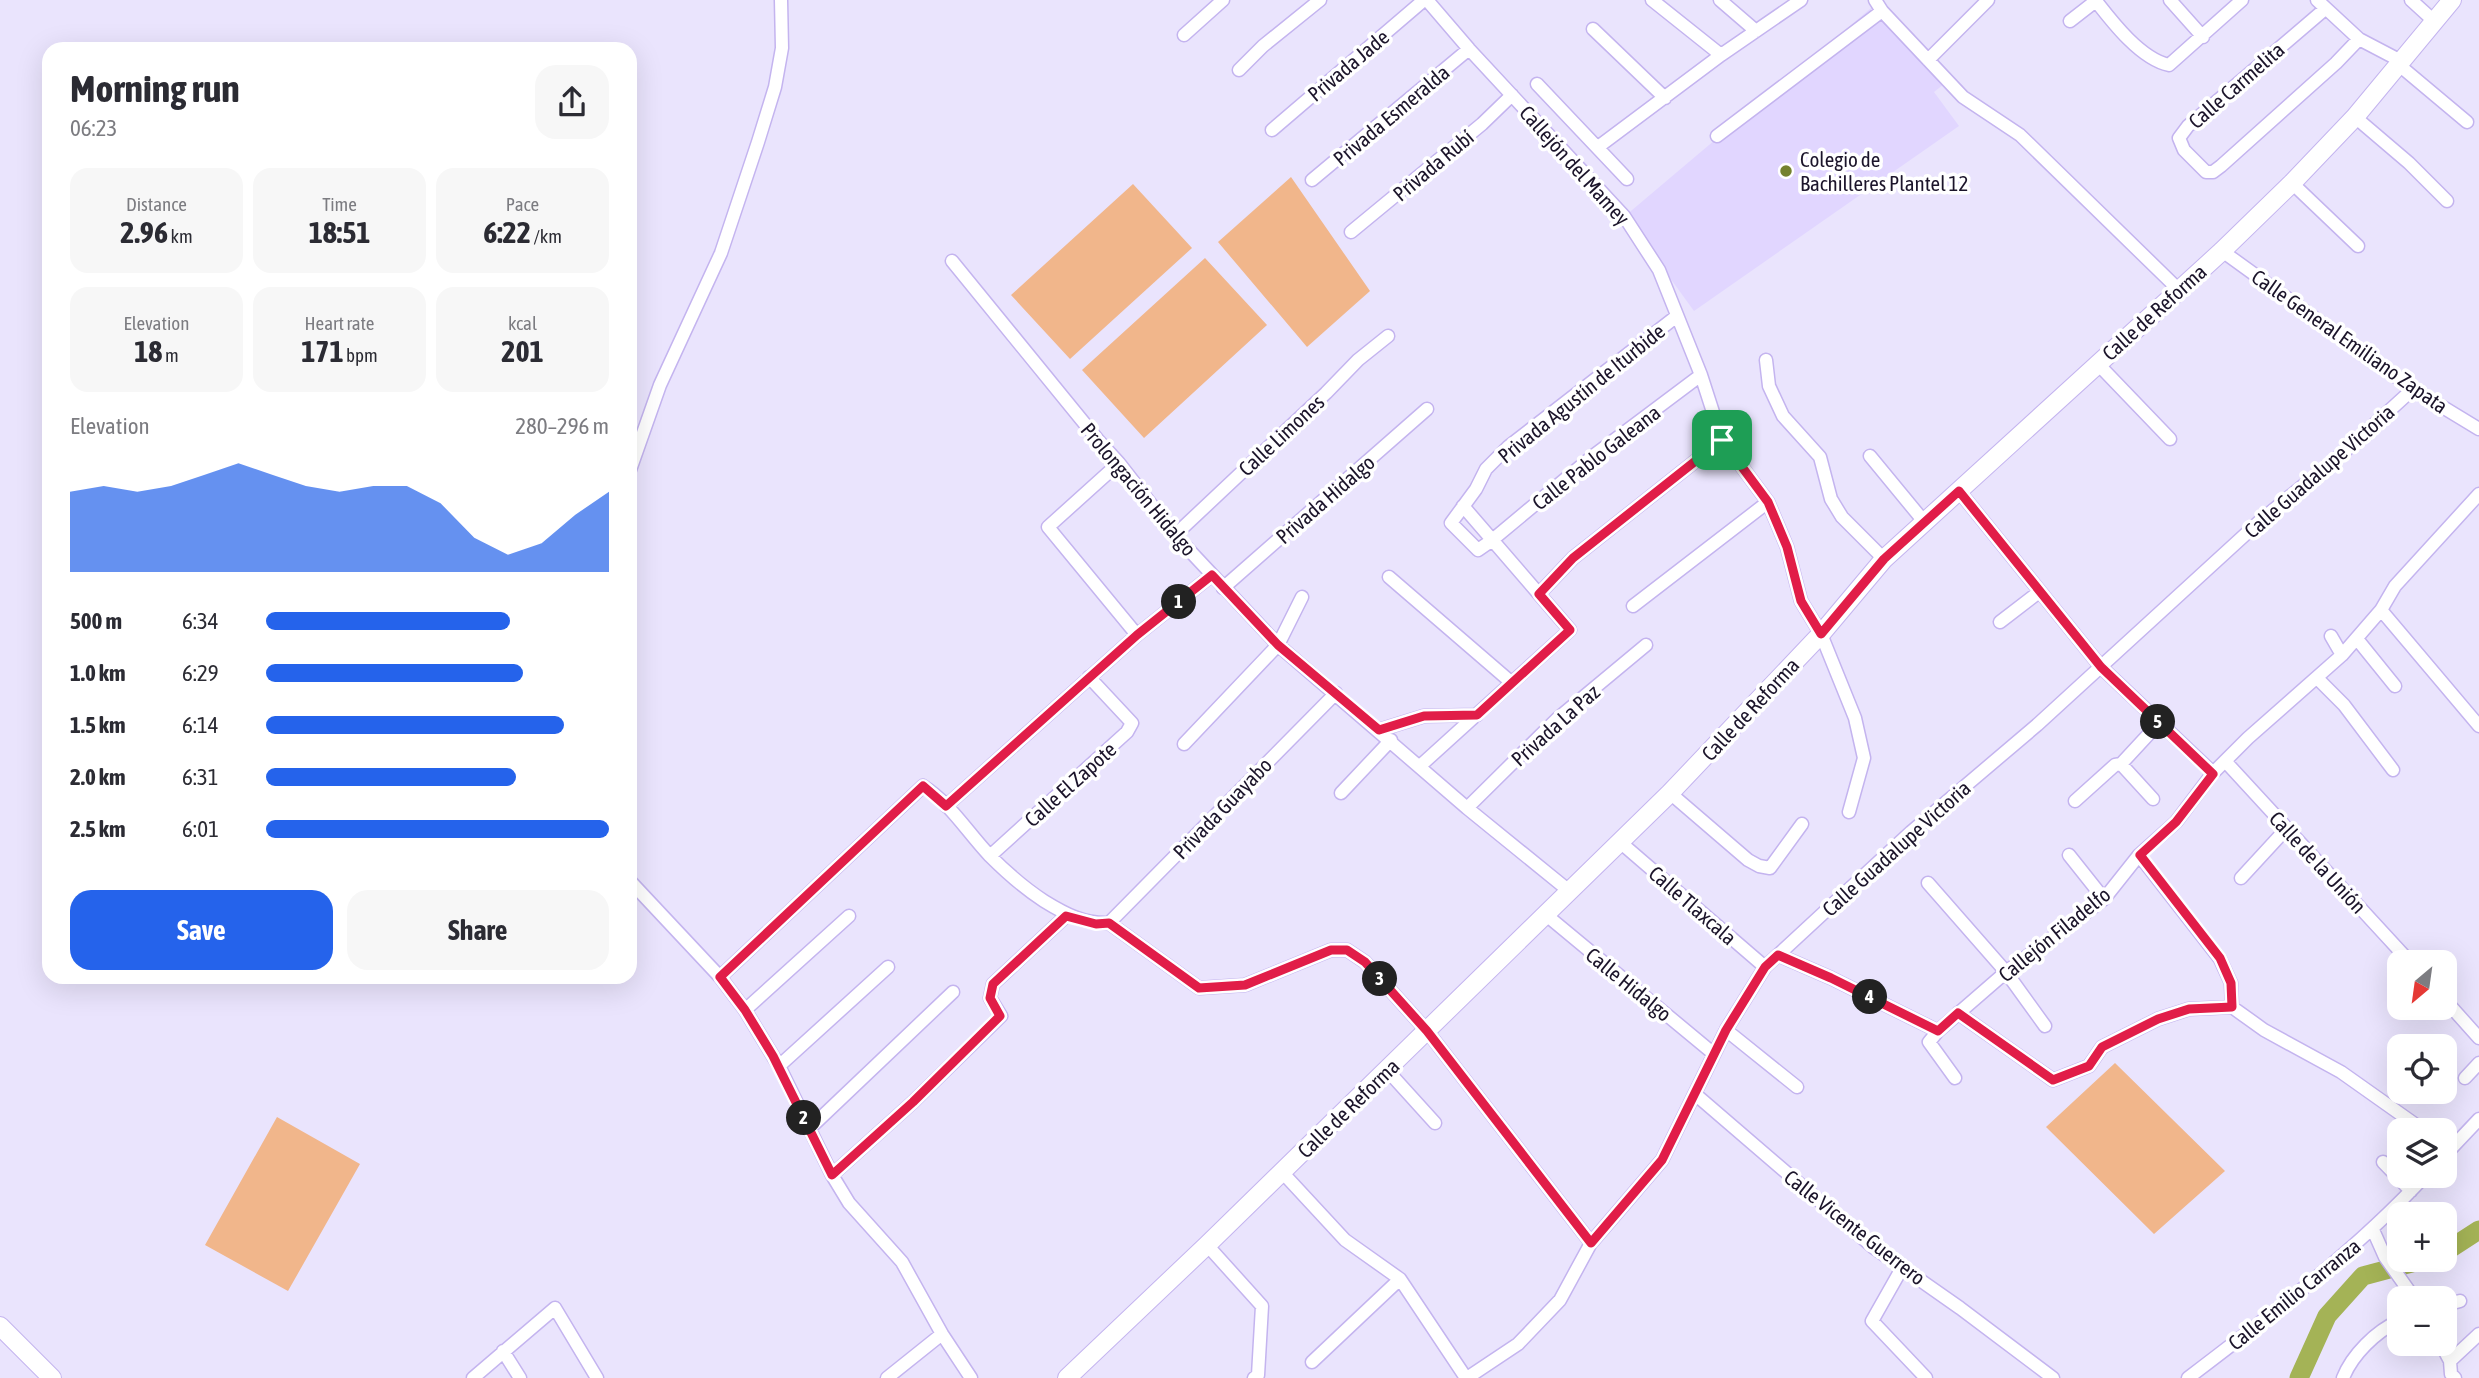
<!DOCTYPE html>
<html lang="en">
<head>
<meta charset="utf-8">
<style>
	body { margin:0; font-family:"Asap Condensed",sans-serif; background:#f7f7f7; color:#2b2b33; height:100vh; display:flex; flex-direction:column; font-size:26px; white-space:nowrap }
	* { box-sizing:border-box; margin:0 }
	p { font-size:23px; color:#7c7c81 }
	.icon { flex:none; width:38px; height:38px; fill:none; stroke:currentColor; stroke-width:2; stroke-linecap:round; stroke-linejoin:round }
	.map { position:relative; flex:1; overflow:hidden }
	.details { position:absolute; left:42px; top:42px; width:595px; height:942px; display:flex; flex-direction:column; background:#fff; border-radius:21px; box-shadow:0 7px 28px #0002 }
	.details>* { flex:none }
	.needle { width:46px; rotate:209deg }
	.tools { position:absolute; left:2387px; top:950px; display:grid; gap:14px }
	.tools a { display:grid; place-items:center; width:70px; height:70px; border-radius:14px; background:#fff; box-shadow:0 7px 28px #0002; font-size:35px }
	.pin { position:absolute; display:grid; place-items:center; width:60px; height:60px; color:#fff; margin:-30px; border-radius:14px; box-shadow:0 4px 10px #0006 }
	.km { position:absolute; width:35px; height:35px; margin:-18px; border-radius:50%; background:#222; color:#fff; font-size:19px; line-height:35px; text-align:center }
	.round { display:grid; place-items:center; flex:none; width:74px; height:74px; border-radius:21px; background:#f7f7f7 }
	.head { display:flex; align-items:center; justify-content:space-between; height:119px; padding:0 28px }
	h1 { font-size:38px; font-weight:700; line-height:52px }
	.figures { display:grid; grid-template-columns:repeat(3,1fr); gap:10px; height:119px; padding:7px 28px }
	.figures div { display:grid; align-content:center; border-radius:18px; background:#f7f7f7; text-align:center }
	.figures b { font-size:30px; font-weight:700 }
	.figures small { font-size:19px; font-weight:400 }
	.figures p { font-size:19px }
	.chart { height:196px; padding:14px 28px }
	.chart p { display:flex; justify-content:space-between }
	.chart svg { width:100%; height:126px; margin-top:7px; fill:#2563eb; opacity:.7 }
	.action { display:flex; gap:14px; margin-top:auto; padding:14px 28px }
	.action a { flex:1; height:80px; border-radius:21px; background:#2563eb; color:#fff; font-size:28px; font-weight:700; line-height:80px; text-align:center }
	.action a+a { background:#f7f7f7; color:#2b2b33 }
	ul { padding:0 28px; list-style:none; font-size:23px }
	li { display:grid; grid-template-columns:112px 84px 1fr; align-items:center; height:52px }
	li i { height:18px; border-radius:9px; background:#2563eb }
	.map>svg:first-child { display:block }
	.built { fill:#e1d6ff }
	.green { fill:#f1b68b }
	.lines { fill:none; stroke-linecap:round; stroke-linejoin:round }
	.river { stroke:#a4b356; stroke-width:19 }
	.street-casing { stroke:#c4b4ef; stroke-width:15 }
	.secondary-casing { stroke:#c4b4ef; stroke-width:20 }
	.street { stroke:#fff; stroke-width:12 }
	.secondary { stroke:#fff; stroke-width:18 }
	.route-casing { stroke:#fff; stroke-width:14 }
	.route { stroke:#e11d48; stroke-width:9 }
	.poi-dot { fill:#74812f; stroke:#fff; stroke-width:2.5 }
	.labels { text-anchor:middle; dominant-baseline:central; stroke-width:7; stroke-linejoin:round; paint-order:stroke }
	.street-label { font-size:21px; fill:#1b142a; stroke:#fff }
	.poi-label { font-size:21px; fill:#1b142a; stroke:#fff; text-anchor:start }
</style>
</head>
<body>
<div class="map">
<svg width="2479" height="1378" viewBox="0 0 2479 1378">
	<rect width="100%" height="100%" fill="#eae4fd"/>
	<path class="built" d="M 1877,3 L 1944,84 L 1934,92 L 1959,126 L 1694,311 L 1625,216 Z"/>
	<path class="green" d="M 1291,177 L 1370,291 L 1307,347 L 1218,242 Z
		M 1133,184 L 1192,248 L 1070,359 L 1011,295 Z
		M 1205,258 L 1267,325 L 1144,438 L 1082,370 Z
		M 2115,1063 L 2225,1171 L 2154,1234 L 2046,1127 Z
		M 277,1117 L 360,1164 L 288,1291 L 205,1245 Z"/>
	<g class="lines">
		<path class="river" d="M 2445,1252 L 2479,1230
			M 2299,1378 L 2327,1316 L 2363,1276 L 2423,1260"/>
		<g class="street-casing">
			<path id="street" d="M 1427,0 L 1469,49 L 1624,216 L 1659,270 L 1701,375 L 1722,440 L 1768,502 L 1787,547 L 1801,601 L 1821,634 L 1855,718 L 1864,758 L 1849,812
				M 1652,0 L 1721,55
				M 1720,0 L 1756,31
				M 1875,0 L 1882,11 L 1963,97 L 2020,135 L 2179,290
				M 2170,0 L 2203,37
				M 2317,0 L 2359,39 L 2401,61
				M 2411,0 L 2434,21
				M 2096,1 C 2113,23 2141,59 2169,65 L 2242,0
				M 2325,9 L 2188,126 L 2179,138 L 2184,150 L 2206,172 L 2213,172 L 2221,166 L 2336,63 L 2359,39
				M 2070,21 L 2097,0
				M 1593,29 L 1665,98
				M 1184,35 L 1223,0
				M 1928,60 L 1988,0
				M 2399,65 L 2467,122
				M 1239,70 L 1263,46 L 1320,0
				M 1537,84 L 1627,179
				M 2355,117 L 2409,163 L 2447,201
				M 1272,130 L 1424,0
				M 1717,136 L 1882,11
				M 1598,147 L 1721,55 L 1801,0
				M 1312,180 L 1469,49
				M 2292,183 L 2358,246
				M 1351,232 L 1482,124 L 1512,95
				M 2222,251 L 2413,389 L 2479,429
				M 952,261 L 1098,440 L 1119,463 L 1175,535 L 1278,645 L 1467,808 L 1568,890
				M 1677,316 L 1508,447 L 1486,469 L 1476,489 L 1451,523 L 1478,550 L 1491,541 L 1593,456 L 1701,375
				M 1766,360 L 1769,386 L 1783,416 L 1820,457 L 1831,499 L 1842,517 L 1884,559
				M 2097,363 L 2170,439
				M 1870,456 L 1926,524
				M 1119,463 L 1048,527 L 1137,635
				M 630,470 L 660,385 L 721,253 L 758,142 L 775,87 L 782,48 L 781,0
				M 1959,491 L 2101,667 L 2213,773
				M 1175,535 L 1326,393 L 1358,360 L 1388,336
				M 1389,577 L 1512,683
				M 1223,588 L 1427,409
				M 1539,594 L 1573,558 L 1722,440
				M 1633,606 L 1768,502
				M 2381,610 L 2479,726
				M 2000,622 L 2039,592
				M 2331,636 L 2342,655
				M 2357,639 L 2395,686
				M 2317,678 L 2344,705 L 2393,770
				M 1379,730 L 1424,716 L 1477,715
				M 1184,744 L 1278,645 L 1302,597
				M 2225,761 L 2410,962
				M 1420,766 L 1570,630 L 1463,506
				M 1341,793 L 1391,740
				M 1670,793 L 1748,860 L 1759,866 L 1770,868 L 1802,824
				M 2153,799 L 2121,764 L 2159,723
				M 2075,801 L 2115,765 L 2121,764
				M 946,806 L 1137,635 L 1212,575
				M 1467,808 L 1557,719 L 1646,645
				M 1620,842 L 1765,967
				M 2069,855 L 2104,899
				M 2139,855 L 2220,959 L 2231,983 L 2232,1007 L 2264,1030 L 2341,1072 L 2423,1130
				M 990,856 L 1127,732 L 1132,723 L 1089,677
				M 2241,878 L 2287,828
				M 630,881 L 720,977 L 745,1010 L 779,1066 L 832,1175 L 849,1203 L 902,1262 L 942,1334 L 971,1378
				M 1928,883 L 2006,972 L 2045,1026
				M 1545,914 L 1714,1054
				M 1109,923 L 1336,693
				M 1778,955 L 1831,978 L 1938,1031
				M 720,977 L 923,786 C 950,803 968,833 990,856 C 1007,873 1024,888 1044,901 C 1065,914 1084,924 1109,923 L 1199,988 L 1245,985 L 1331,950 L 1347,950 L 1365,962 L 1427,1031 L 1591,1243
				M 2445,1000 L 2479,1038
				M 745,1010 L 849,916
				M 1958,1013 L 2053,1080 L 2089,1066 L 2102,1047 L 2158,1019 L 2189,1009 L 2232,1007
				M 1726,1030 L 1797,1087
				M 779,1066 L 888,967
				M 1387,1070 L 1435,1123
				M 1955,1078 L 1929,1042 L 1938,1031 L 2006,972 L 2104,899 L 2139,855 L 2176,822 L 2213,773 L 2248,738 L 2342,655 L 2381,610 L 2395,586 L 2479,494
				M 2465,1078 L 2479,1063
				M 1695,1094 L 1873,1247 L 1960,1308 L 2053,1378
				M 809,1129 L 953,992
				M 2445,1155 L 2479,1119
				M 2383,1162 L 2411,1191
				M 1282,1172 L 1345,1240 L 1400,1279 L 1466,1378
				M 832,1175 L 913,1102 L 1001,1016 L 990,998 L 993,984 L 1066,916
				M 2373,1230 L 2385,1257 L 2414,1298
				M 1207,1245 L 1262,1306 L 1258,1375 L 1254,1378
				M 1902,1268 L 1872,1321 L 1926,1378
				M 2445,1305 L 2460,1301
				M 2441,1344 L 2450,1361 L 2451,1374 L 2455,1378
				M 503,1351 L 520,1378
				M 2450,1361 L 2479,1334
				M 1312,1362 L 1400,1279
				M 473,1378 L 555,1308 L 597,1378
				M 887,1378 L 942,1334
				M 1467,1378 L 1518,1344 L 1560,1300 L 1591,1243 L 1662,1160 L 1726,1030 L 1765,967 L 1911,832 L 2037,725 L 2260,521 L 2344,452 L 2413,389
				M 2188,1378 C 2271,1315 2354,1252 2425,1176
				M 2343,1378 C 2352,1355 2376,1331 2399,1321"/>
		</g>
		<g class="secondary-casing">
			<path id="secondary" d="M 0,1326 L 52,1378
				M 1067,1378 L 1207,1245 L 1670,793 L 1821,634 L 1884,559 L 2222,251 L 2292,183 L 2355,117 L 2452,0"/>
		</g>
		<use href="#street" class="street"/>
		<use href="#secondary" class="secondary"/>
	</g>
	<g class="lines">
		<g class="route-casing">
			<path id="route" d="M 1722,440 L 1768,502 L 1787,547 L 1801,601 L 1821,634 L 1884,559 L 1959,491 L 2101,667 L 2213,774 L 2176,822 L 2140,855 L 2220,958 L 2231,983 L 2232,1007 L 2189,1009 L 2158,1019 L 2102,1047 L 2089,1066 L 2053,1080 L 1958,1013 L 1938,1031 L 1831,978 L 1778,955 L 1765,967 L 1726,1030 L 1662,1160 L 1591,1243 L 1427,1031 L 1365,962 L 1347,950 L 1331,950 L 1245,985 L 1199,988 L 1109,923 L 1096,924 L 1066,916 L 993,984 L 990,998 L 1000,1016 L 913,1102 L 832,1175 L 773,1056 L 745,1010 L 720,977 L 923,786 L 946,806 L 1137,635 L 1212,575 L 1278,645 L 1379,730 L 1424,716 L 1477,715 L 1570,630 L 1539,594 L 1573,558 Z"/>
		</g>
		<use href="#route" class="route"/>
	</g>
	<circle class="poi-dot" cx="1786" cy="171" r="7"/>
	<g class="labels">
		<g class="street-label">
			<text transform="translate(1348 65) rotate(-40)">Privada Jade</text>
			<text transform="translate(2236 85) rotate(-41)">Calle Carmelita</text>
			<text transform="translate(1391 115) rotate(-40)">Privada Esmeralda</text>
			<text transform="translate(1433 165) rotate(-40)">Privada Rubí</text>
			<text transform="translate(1575 165) rotate(48)">Callejón del Mamey</text>
			<text transform="translate(2154 312) rotate(-42)">Calle de Reforma</text>
			<text transform="translate(2350 341) rotate(35)">Calle General Emiliano Zapata</text>
			<text transform="translate(1581 393) rotate(-39)">Privada Agustín de Iturbide</text>
			<text transform="translate(1281 435) rotate(-43)">Calle Limones</text>
			<text transform="translate(1596 457) rotate(-38)">Calle Pablo Galeana</text>
			<text transform="translate(2319 471) rotate(-41)">Calle Guadalupe Victoria</text>
			<text transform="translate(1139 489) rotate(50)">Prolongación Hidalgo</text>
			<text transform="translate(1325 499) rotate(-41)">Privada Hidalgo</text>
			<text transform="translate(1750 709) rotate(-47)">Calle de Reforma</text>
			<text transform="translate(1555 725) rotate(-42)">Privada La Paz</text>
			<text transform="translate(1070 784) rotate(-42)">Calle El Zapote</text>
			<text transform="translate(1222 808) rotate(-46)">Privada Guayabo</text>
			<text transform="translate(1896 848) rotate(-42)">Calle Guadalupe Victoria</text>
			<text transform="translate(2318 862) rotate(47)">Calle de la Unión</text>
			<text transform="translate(1693 905) rotate(41)">Calle Tlaxcala</text>
			<text transform="translate(2054 934) rotate(-39)">Callejón Filadelfo</text>
			<text transform="translate(1629 984) rotate(39)">Calle Hidalgo</text>
			<text transform="translate(1348 1108) rotate(-44)">Calle de Reforma</text>
			<text transform="translate(1855 1227) rotate(38)">Calle Vicente Guerrero</text>
			<text transform="translate(2294 1294) rotate(-39)">Calle Emilio Carranza</text>
		</g>
		<g class="poi-label">
			<text x="1800" y="159">Colegio de<tspan x="1800" dy="24">Bachilleres Plantel 12</tspan></text>
		</g>
	</g>
</svg>
<div class="tools">
<a><svg class="needle" viewBox="-14 -14 28 28"><path d="M0-13l5 13h-10z" fill="#e53935"/><path d="M0 13l5-13h-10z" fill="#7c7c81"/></svg></a>
<a><svg class="icon" aria-label="locate" viewBox="0 0 24 24"><circle cx="12" cy="12" r="6"/><path d="M12 2v4M12 18v4M2 12h4M18 12h4"/></svg></a>
<a><svg class="icon" aria-label="layers" viewBox="0 0 24 24"><path d="M12 4l9 5-9 5-9-5zM3 14l9 5 9-5"/></svg></a>
<a>+</a>
<a>−</a>
</div>
<div class="pin" style="left:1722px;top:440px;background:#1e9e55"><svg class="icon" aria-label="arrive" viewBox="0 0 24 24"><path d="M6 21V4h12l-3 4 3 4H6"/></svg></div>
<b class="km" style="left:1179px;top:602px">1</b>
<b class="km" style="left:804px;top:1118px">2</b>
<b class="km" style="left:1380px;top:979px">3</b>
<b class="km" style="left:1870px;top:997px">4</b>
<b class="km" style="left:2158px;top:722px">5</b>
<section class="details">
<div class="head"><div><h1>Morning run</h1><p>06:23</p></div><a class="round"><svg class="icon" aria-label="share" viewBox="0 0 24 24"><path d="M12 15V3M7 8l5-5 5 5M5 13v7h14v-7"/></svg></a></div>
<div class="figures">
<div><p>Distance</p><b>2.96<small> km</small></b></div>
<div><p>Time</p><b>18:51</b></div>
<div><p>Pace</p><b>6:22<small> /km</small></b></div>
</div>
<div class="figures">
<div><p>Elevation</p><b>18<small> m</small></b></div>
<div><p>Heart rate</p><b>171<small> bpm</small></b></div>
<div><p>kcal</p><b>201</b></div>
</div>
<div class="chart"><p><span>Elevation</span>280–296 m</p>
<svg viewBox="0 0 160 44" preserveAspectRatio="none"><path d="M0 44V16L10 14L20 16L30 14L40 10L50 6L60 10L70 14L80 16L90 14L100 14L110 20L120 32L130 38L140 34L150 24L160 16V44z"/></svg>
</div>
<ul>
<li><b>500 m</b>6:34<i style="width:71%"></i></li>
<li><b>1.0 km</b>6:29<i style="width:75%"></i></li>
<li><b>1.5 km</b>6:14<i style="width:87%"></i></li>
<li><b>2.0 km</b>6:31<i style="width:73%"></i></li>
<li><b>2.5 km</b>6:01<i style="width:100%"></i></li>
</ul>
<div class="action"><a>Save</a><a>Share</a></div>
</section>
</div>
</body>
</html>
